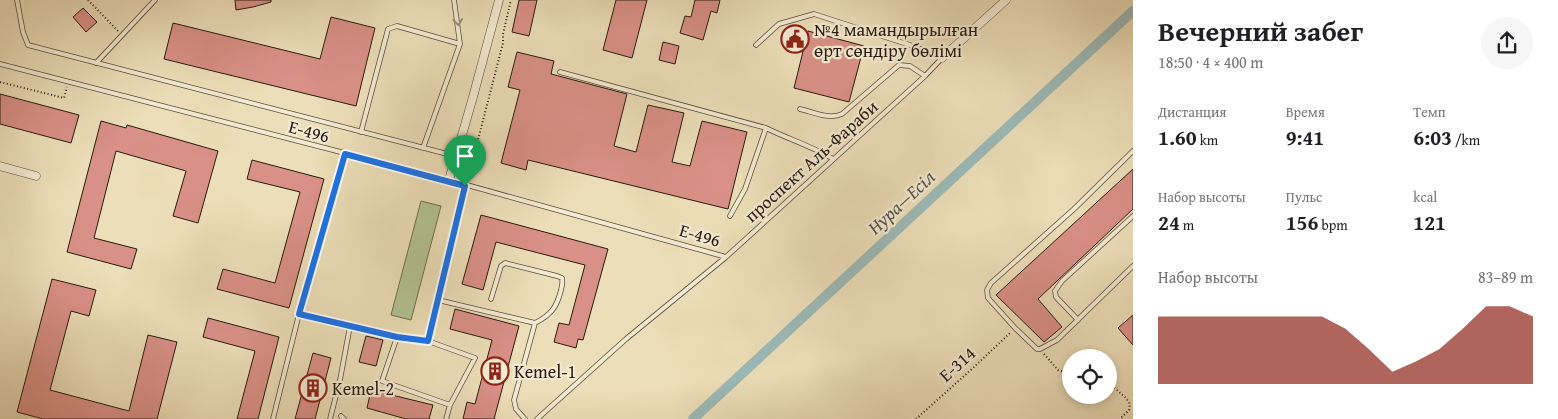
<!DOCTYPE html>
<html lang="ru">
<head>
<meta charset="utf-8">
<style>
	body { margin:0; font-family:"Gentium Book Plus",serif; background:#f6f6f6; color:#202124; height:100vh; display:flex; flex-direction:column; font-size:19px; white-space:nowrap }
	* { box-sizing:border-box; margin:0 }
	p { font-size:16px; color:#757577 }
	.icon { flex:none; width:28px; height:28px; fill:none; stroke:currentColor; stroke-width:2; stroke-linecap:round; stroke-linejoin:round }
	.map { position:relative; flex:1; overflow:hidden }
	.sheet { display:flex; flex-direction:column; background:#fff; width:425px }
	.sheet>* { flex:none }
	.tools { position:absolute; left:1062px; top:349px; display:grid; gap:10px }
	.tools a { display:grid; place-items:center; width:55px; height:55px; border-radius:50%; background:#fff; box-shadow:0 2px 8px #0003; font-size:25px }
	.pin { position:absolute; display:grid; place-items:center; width:42px; height:42px; color:#fff; margin:-51px -21px; border-radius:50% 50% 50% 0; rotate:-45deg; box-shadow:0 0 5px #0007 }
	.pin .icon { rotate:45deg }
	.round { display:grid; place-items:center; flex:none; width:52px; height:52px; border-radius:26px; background:#f6f6f6 }
	.overview { display:flex; align-items:center; justify-content:space-between; height:85px; padding:0 25px }
	h1 { font-size:28px; font-weight:700; line-height:38px }
	.figures { display:grid; grid-template-columns:repeat(3,1fr); gap:8px; height:85px; padding:5px 25px }
	.figures div { display:grid; align-content:center }
	.figures b { font-size:21px; font-weight:700 }
	.figures small { font-size:14px; font-weight:400 }
	.figures p { font-size:14px }
	.chart { height:140px; padding:10px 25px }
	.chart p { display:flex; justify-content:space-between }
	.chart svg { width:100%; height:90px; margin-top:5px; fill:#8f2418; opacity:.7 }
	main { display:flex; flex:1; min-height:0 }
	.map>svg:first-child { display:block }
	.green { fill:#b2c293; stroke:#6d6e52 }
	.lines { fill:none; stroke-linecap:round; stroke-linejoin:round }
	.canal { stroke:#9cbab8; stroke-width:10 }
	.building { fill:#d99086; stroke:#281b10 }
	.service-casing { stroke:#594c3a; stroke-width:5.5 }
	.minor-casing { stroke:#594c3a; stroke-width:9 }
	.path { stroke:#281b10; stroke-width:2; stroke-dasharray:1 2.5; stroke-linecap:butt }
	.service { stroke:#f3ead1; stroke-width:4 }
	.minor { stroke:#f3ead1; stroke-width:8 }
	.oneway { stroke:#988d7a }
	.route-casing { stroke:#fff; stroke-width:10 }
	.route { stroke:#1a73e8; stroke-width:6 }
	.labels { text-anchor:middle; dominant-baseline:central; stroke-width:4.5; stroke-linejoin:round; paint-order:stroke }
	.poi-label { font-size:18px; fill:#281b10; stroke:#f3ead1; text-anchor:start }
	.street-label { font-size:18px; fill:#281b10; stroke:#f3ead1 }
	.water-label { font-size:19px; font-style:italic; fill:#51534b; stroke:#f3ead1 }
</style>
</head>
<body>
<main>
<div class="map">
<svg width="1133" height="419" viewBox="0 0 1133 419">
	<rect width="100%" height="100%" fill="#ecdeb8"/>
	<filter id="stains"><feTurbulence type="fractalNoise" baseFrequency=".004" numOctaves="4"/><feColorMatrix values="0 0 0 0 .2 0 0 0 0 .09 0 0 0 0 .02 0 0 0 .5 -.17"/></filter>
	<radialGradient id="worn" r=".72"><stop offset=".6" stop-color="#630" stop-opacity="0"/><stop offset="1" stop-color="#630" stop-opacity=".3"/></radialGradient>
	<path class="green" d="M 421,201 L 441,206 L 411,320 L 391,315 Z"/>
	<g class="lines">
		<path class="canal" d="M 693,419 L 1133,11"/>
	</g>
	<path class="building" d="M 235,0 L 271,0 L 271,2 L 253,7 L 236,10 Z
		M 519,0 L 537,0 L 529,36 L 512,32 Z
		M 616,0 L 647,0 L 632,58 L 603,50 Z
		M 695,0 L 720,0 L 717,13 L 711,11 L 703,40 L 680,33 L 685,16 L 691,17 Z
		M 83,8 L 97,22 L 86,32 L 73,17 Z
		M 331,17 L 375,28 L 356,106 L 164,59 L 173,23 L 320,59 Z
		M 808,31 L 864,46 L 849,102 L 794,88 Z
		M 663,42 L 679,46 L 675,64 L 659,60 Z
		M 517,52 L 554,61 L 551,74 L 627,94 L 614,146 L 636,152 L 648,105 L 684,113 L 672,162 L 690,166 L 702,121 L 747,132 L 728,209 L 528,160 L 526,170 L 501,163 L 520,90 L 508,87 Z
		M 0,94 L 79,115 L 71,143 L 0,124 Z
		M 101,121 L 126,128 L 127,125 L 218,151 L 198,223 L 173,216 L 186,171 L 116,151 L 94,238 L 137,249 L 131,269 L 67,252 Z
		M 252,160 L 324,179 L 289,308 L 217,289 L 223,269 L 275,283 L 300,192 L 247,179 Z
		M 1133,169 L 1133,209 L 1038,299 L 1062,327 L 1044,342 L 996,295 Z
		M 481,215 L 608,249 L 583,340 L 578,339 L 576,348 L 554,342 L 559,323 L 569,325 L 585,265 L 496,242 L 483,290 L 462,284 Z
		M 52,279 L 96,290 L 89,316 L 71,311 L 50,390 L 129,411 L 148,335 L 177,342 L 157,419 L 43,419 L 17,412 Z
		M 455,309 L 519,326 L 494,419 L 463,419 L 467,402 L 475,404 L 492,340 L 450,329 Z
		M 1133,315 L 1133,345 L 1118,328 Z
		M 208,318 L 279,337 L 258,419 L 237,419 L 255,351 L 203,337 Z
		M 366,336 L 383,340 L 376,366 L 359,362 Z
		M 313,353 L 331,358 L 315,419 L 295,419 Z
		M 371,390 L 433,405 L 429,419 L 406,419 L 367,408 Z"/>
	<g class="lines">
		<g class="service-casing">
			<path id="service" d="M 17,0 L 23,32 L 28,45 L 455,156
				M 96,63 L 155,0
				M 0,64 L 449,180 L 726,257
				M 560,72 L 766,128 C 788,139 812,146 833,159
				M 800,109 C 813,112 829,120 842,114 L 899,65 L 910,66 L 925,76
				M 361,132 L 388,29 L 397,26 L 460,44
				M 423,148 L 460,44 L 454,0
				M 1133,151 L 1074,209 L 991,283 L 987,290 L 988,298 L 1015,328 L 1037,349 L 1040,349 L 1057,340 L 1133,266
				M 730,216 L 745,189 L 766,128
				M 438,300 L 535,323 C 551,315 557,307 561,290 C 562,285 563,283 562,278 L 557,276 L 505,263 L 501,266 L 491,299
				M 299,314 L 397,337 L 428,341
				M 1078,320 L 1056,297 L 1055,291 L 1062,281 L 1133,216
				M 397,337 L 382,381 L 450,405
				M 341,416 L 344,419
				M 273,419 L 299,314 L 345,154
				M 330,419 L 340,380 L 350,326
				M 446,419 L 450,405 L 475,358 L 428,341 L 465,186
				M 525,419 L 516,409 L 514,400 L 535,323
				M 537,419 L 626,339 L 726,257 L 925,76 L 942,58 L 913,46 L 814,14 L 779,24 L 756,45"/>
		</g>
		<g class="minor-casing">
			<path id="minor" d="M 942,58 L 1006,0
				M 0,166 L 36,176
				M 449,180 L 473,97 L 499,0"/>
		</g>
		<path class="path" d="M 88,0 L 118,31
			M 0,82 L 64,98 L 67,87
			M 472,163 L 503,43 L 503,34 L 511,0
			M 1044,354 L 1058,370 L 1071,374
			M 1109,383 L 1126,398 L 1130,404 L 1129,410 L 1120,419
			M 916,419 L 973,368 L 1010,333"/>
		<use href="#service" class="service"/>
		<use href="#minor" class="minor"/>
	</g>
	<defs><path id="oneway-chevron" d="M-2-3.5L2.5 0L-2 3.5" fill="none" stroke-width="1.6" stroke-linecap="round" stroke-linejoin="round" transform="scale(1.25)"/></defs>
	<use class="oneway" href="#oneway-chevron" transform="translate(458 22) rotate(84)"/>
	<g class="lines">
		<g class="route-casing">
			<path id="route" d="M 345,154 L 465,186 L 428,341 L 397,337 L 299,314 Z"/>
		</g>
		<use href="#route" class="route"/>
	</g>
	<defs>
		<g id="civic-ring" transform="scale(1.4375)"><circle r="9.5" fill="#f3ead1" stroke="#8f2418" stroke-width="1.5"/><path d="M-.6-6.5H3V-4.5H.6V-3L4-1V1h2V6H-6V1h2V-1L-.6-3ZM-1.2 2.5V6h2.4V2.5Z" fill="#8f2418"/></g>
		<g id="building-ring" transform="scale(1.4375)"><circle r="9.5" fill="#f3ead1" stroke="#8f2418" stroke-width="1.5"/><path d="M-4-6H4V6H1V3H-1V6H-4ZM-2.5-4.3h1.7v1.8h-1.7ZM.8-4.3h1.7v1.8H.8ZM-2.5-1h1.7V.8h-1.7ZM.8-1h1.7V.8H.8Z" fill="#8f2418"/></g>
	</defs>
	<g fill-rule="evenodd">
		<use href="#civic-ring" x="795" y="39"/>
		<use href="#building-ring" x="495" y="371"/>
		<use href="#building-ring" x="313" y="388"/>
	</g>
	<g class="labels">
		<g class="poi-label">
			<text x="814" y="29">№4 мамандырылған<tspan x="814" dy="21">өрт сөндіру бөлімі</tspan></text>
			<text x="514" y="371">Kemel-1</text>
			<text x="332" y="388">Kemel-2</text>
		</g>
		<g class="street-label">
			<text transform="translate(309 131) rotate(15)">E-496</text>
			<text transform="translate(811 161) rotate(-42)">проспект Аль-Фараби</text>
			<text transform="translate(700 235) rotate(16)">E-496</text>
			<text transform="translate(957 364) rotate(-42)">E-314</text>
		</g>
		<g class="water-label">
			<text transform="translate(901 202) rotate(-43)">Нура—Есіл</text>
		</g>
	</g>
	<rect width="100%" height="100%" filter="url(#stains)"/>
	<rect width="100%" height="100%" fill="url(#worn)"/>
</svg>
<div class="tools">
<a><svg class="icon" aria-label="locate" viewBox="0 0 24 24"><circle cx="12" cy="12" r="6"/><path d="M12 2v4M12 18v4M2 12h4M18 12h4"/></svg></a>
</div>
<div class="pin" style="left:465px;top:186px;background:#1e9e55"><svg class="icon" aria-label="arrive" viewBox="0 0 24 24"><path d="M6 21V4h12l-3 4 3 4H6"/></svg></div>
</div>
<section class="sheet">
<div class="overview"><div><h1>Вечерний забег</h1><p>18:50 · 4 × 400 m</p></div><a class="round"><svg class="icon" aria-label="share" viewBox="0 0 24 24"><path d="M12 15V3M7 8l5-5 5 5M5 13v7h14v-7"/></svg></a></div>
<div class="figures">
<div><p>Дистанция</p><b>1.60<small> km</small></b></div>
<div><p>Время</p><b>9:41</b></div>
<div><p>Темп</p><b>6:03<small> /km</small></b></div>
</div>
<div class="figures">
<div><p>Набор высоты</p><b>24<small> m</small></b></div>
<div><p>Пульс</p><b>156<small> bpm</small></b></div>
<div><p>kcal</p><b>121</b></div>
</div>
<div class="chart"><p><span>Набор высоты</span>83–89 m</p>
<svg viewBox="0 0 160 44" preserveAspectRatio="none"><path d="M0 44V11L10 11L20 11L30 11L40 11L50 11L60 11L70 11L80 17L90 27L100 38L110 33L120 27L130 17L140 6L150 6L160 11V44z"/></svg>
</div>
</section>
</main>
</body>
</html>
